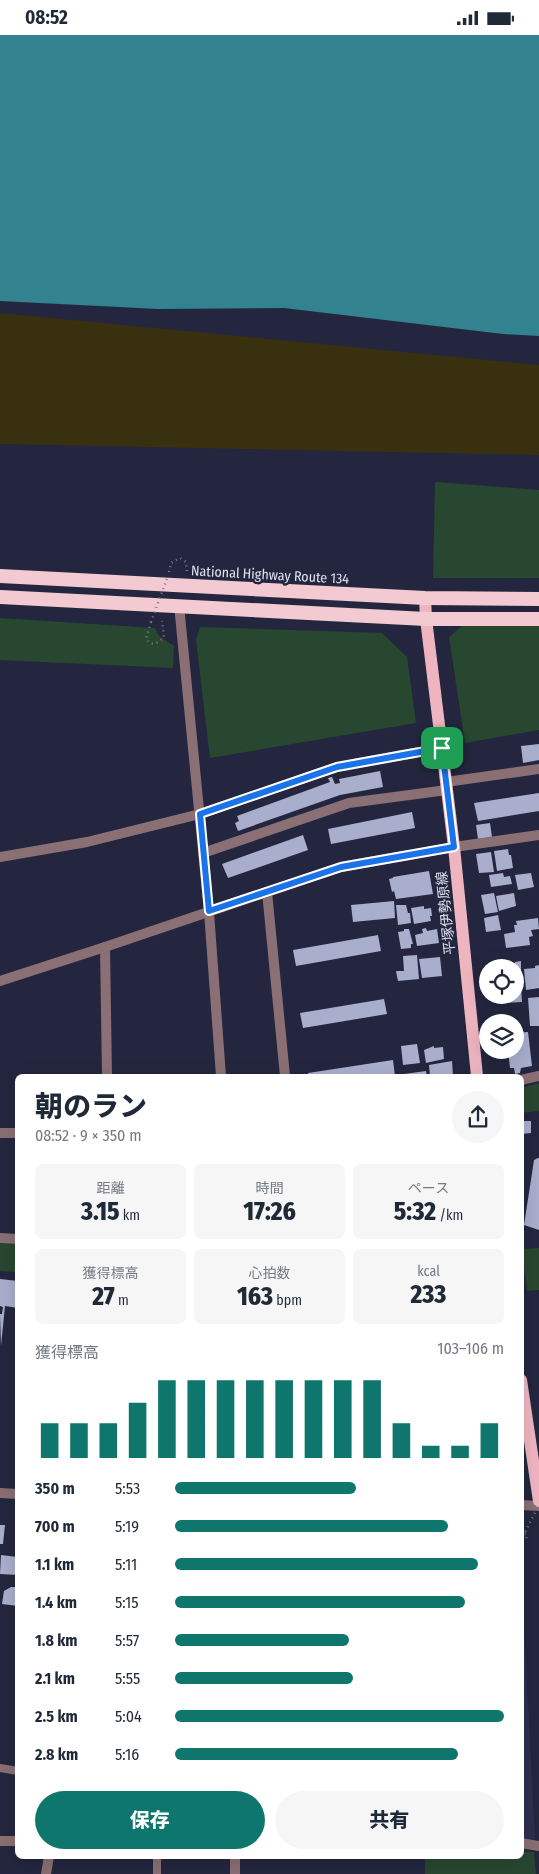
<!DOCTYPE html>
<html lang="ja">
<head>
<meta charset="utf-8">
<style>
	body { margin:0; font-family:"Fira Sans Condensed","Noto Sans JP",sans-serif; background:#f6f6f7; color:#1f2937; height:100vh; display:flex; flex-direction:column; font-size:19px; white-space:nowrap }
	* { box-sizing:border-box; margin:0 }
	p { font-size:16px; color:#747a83 }
	.icon { flex:none; width:28px; height:28px; fill:none; stroke:currentColor; stroke-width:2; stroke-linecap:round; stroke-linejoin:round }
	.map { position:relative; flex:1; overflow:hidden }
	.details { position:absolute; left:15px; top:1039px; width:509px; height:785px; display:flex; flex-direction:column; background:#fff; border-radius:8px; box-shadow:0 5px 20px #0002 }
	.details>* { flex:none }
	.controls { position:absolute; left:479px; top:924px; display:grid; gap:10px }
	.controls a { display:grid; place-items:center; width:45px; height:45px; border-radius:50%; background:#fff; box-shadow:0 5px 20px #0002; font-size:25px }
	.pin { position:absolute; display:grid; place-items:center; width:42px; height:42px; color:#fff; margin:-21px; border-radius:10px; box-shadow:0 2px 8px #0006 }
	.round { display:grid; place-items:center; flex:none; width:52px; height:52px; border-radius:26px; background:#f6f6f7 }
	.headline { display:flex; align-items:center; justify-content:space-between; height:85px; padding:0 20px }
	h1 { font-size:28px; font-weight:800; line-height:38px }
	.metrics { display:grid; grid-template-columns:repeat(3,1fr); gap:8px; height:85px; padding:5px 20px }
	.metrics div { display:grid; align-content:center; border-radius:8px; background:#f6f6f7; text-align:center }
	.metrics b { font-size:25px; font-weight:800 }
	.metrics small { font-size:14px; font-weight:400 }
	.metrics p { font-size:14px }
	.chart { height:140px; padding:10px 20px }
	.chart p { display:flex; justify-content:space-between }
	.chart svg { width:100%; height:90px; margin-top:5px; stroke:#0f766e; stroke-width:6 }
	.button { display:flex; gap:10px; margin-top:auto; padding:10px 20px }
	.button a { flex:1; height:58px; border-radius:30px; background:#0f766e; color:#fff; font-size:20px; font-weight:800; line-height:58px; text-align:center }
	.button a+a { background:#f6f6f7; color:#1f2937 }
	ul { padding:0 20px; list-style:none; font-size:16px }
	li { display:grid; grid-template-columns:80px 60px 1fr; align-items:center; height:38px }
	li i { height:12px; border-radius:6px; background:#0f766e }
	.status { display:flex; justify-content:space-between; align-items:center; height:35px; padding:0 25px; background:#fff; direction:ltr }
	.status svg { height:14px; fill:currentColor }
	.map>svg:first-child { display:block }
	.built { fill:#2c304c }
	.green { fill:#284730 }
	.sand { fill:#38300f }
	.water { fill:#338290 }
	.building { fill:#a8aecc }
	.lines { fill:none; stroke-linecap:round; stroke-linejoin:round }
	.path { stroke:#787b8f; stroke-width:2.5; stroke-dasharray:1 4; stroke-linecap:butt }
	.service { stroke:#8a6f74; stroke-width:8 }
	.minor { stroke:#8a6f74; stroke-width:10 }
	.tertiary { stroke:#8a6f74; stroke-width:10 }
	.primary { stroke:#eeb5c1; stroke-width:12 }
	.trunk { stroke:#f4cad2; stroke-width:14 }
	.path-bridge { stroke:#787b8f; stroke-width:2.5; stroke-dasharray:1 4; stroke-linecap:butt }
	.route-casing { stroke:#fff; stroke-width:10 }
	.route { stroke:#1a73e8; stroke-width:6 }
	.labels { text-anchor:middle; dominant-baseline:central; stroke-width:5; stroke-linejoin:round; paint-order:stroke }
	.street-label { font-size:14px; fill:#dde0f0; stroke:#23263e }
</style>
</head>
<body>
<div class="status"><b>08:52</b><svg viewBox="0 0 49 12"><path d="M0 12V9h3v3zM5 12V6h3v6zM10 12V3h3v9zM15 12V0h3v12zM26 1h20v11H26zM47 4h2v5h-2z"/></svg></div>
<div class="map">
<svg width="539" height="1839" viewBox="0 0 539 1839">
	<rect width="100%" height="100%" fill="#23263e"/>
	<path class="built" d="M 521,1533 L 535,1804 L 521,1803 Z"/>
	<path class="green" d="M 435,447 L 539,455 L 539,543 L 433,543 Z
		M 0,583 L 155,593 L 159,601 L 174,611 L 173,633 L 0,625 Z
		M 539,588 L 539,695 L 465,708 L 449,602 L 464,589 Z
		M 200,592 L 382,598 L 407,622 L 416,688 L 210,723 L 196,605 Z
		M 539,1048 L 539,1076 L 521,1078 L 521,1053 Z
		M 0,1208 L 17,1209 L 17,1237 L 0,1236 Z
		M 539,1213 L 539,1255 L 527,1256 L 522,1214 Z
		M 521,1817 L 534,1817 L 536,1839 L 425,1839 L 425,1821 L 521,1821 Z"/>
	<path class="sand" d="M 0,278 L 539,330 L 539,420 L 0,409 Z"/>
	<path class="water" d="M 0,0 L 539,0 L 539,301 L 503,299 L 284,273 L 158,274 L 0,266 Z"/>
	<path class="building" d="M 539,709 L 539,725 L 523,728 L 521,711 Z
		M 380,736 L 383,752 L 340,760 L 238,796 L 235,788 L 239,786 L 237,781 L 330,747 L 328,743 L 332,742 L 335,749 L 340,748 L 339,744 Z
		M 539,758 L 539,776 L 478,786 L 474,768 Z
		M 412,777 L 415,793 L 331,809 L 328,794 Z
		M 490,788 L 492,802 L 478,804 L 476,790 Z
		M 303,800 L 308,815 L 228,843 L 222,829 Z
		M 508,814 L 509,820 L 511,820 L 513,833 L 497,836 L 494,816 Z
		M 491,817 L 494,837 L 479,838 L 476,819 Z
		M 429,836 L 433,859 L 396,864 L 394,856 L 392,857 L 389,844 L 393,843 L 393,842 Z
		M 503,838 L 504,842 L 510,841 L 512,849 L 491,852 L 489,840 Z
		M 531,838 L 534,852 L 518,855 L 515,840 Z
		M 494,858 L 498,877 L 485,879 L 481,860 Z
		M 514,858 L 516,871 L 499,876 L 496,861 Z
		M 394,866 L 395,883 L 353,887 L 351,870 Z
		M 396,870 L 406,870 L 408,878 L 410,878 L 411,888 L 398,890 Z
		M 424,871 L 424,874 L 431,873 L 432,881 L 430,881 L 431,886 L 414,889 L 411,873 Z
		M 498,880 L 501,895 L 486,897 L 484,883 Z
		M 538,883 L 539,894 L 531,895 L 533,901 L 529,902 L 530,910 L 506,913 L 504,899 L 515,897 L 514,890 L 517,890 L 516,886 Z
		M 426,893 L 427,896 L 437,894 L 439,908 L 417,911 L 415,900 L 423,898 L 422,894 Z
		M 404,894 L 409,894 L 413,909 L 411,909 L 411,913 L 401,914 L 398,897 L 404,896 Z
		M 378,900 L 381,916 L 296,931 L 293,915 Z
		M 417,920 L 419,944 L 398,946 L 396,936 L 404,936 L 403,921 Z
		M 440,922 L 442,941 L 422,943 L 419,924 Z
		M 521,926 L 521,946 L 515,946 L 515,927 Z
		M 539,930 L 539,953 L 526,955 L 524,934 L 535,933 L 535,931 Z
		M 521,950 L 522,967 L 502,968 L 502,960 L 515,960 L 515,951 Z
		M 539,962 L 539,991 L 530,991 L 528,963 Z
		M 384,964 L 387,979 L 303,993 L 300,978 Z
		M 528,997 L 532,1031 L 521,1033 L 520,1038 L 515,1039 L 514,1033 L 510,1033 L 508,1015 L 515,1015 L 515,998 Z
		M 417,1009 L 420,1028 L 403,1030 L 401,1011 Z
		M 434,1011 L 434,1013 L 443,1012 L 444,1024 L 426,1028 L 424,1015 Z
		M 393,1025 L 395,1041 L 308,1041 L 308,1038 Z
		M 452,1026 L 453,1041 L 430,1041 L 429,1030 Z
		M 426,1036 L 427,1041 L 404,1041 L 404,1039 Z
		M 521,1086 L 531,1086 L 531,1098 L 521,1099 Z
		M 538,1123 L 539,1123 L 539,1195 L 524,1190 L 534,1125 Z
		M 0,1244 L 18,1246 L 18,1273 L 5,1271 L 1,1311 L 0,1279 L 2,1279 L 3,1272 L 0,1271 Z
		M 0,1490 L 5,1490 L 3,1509 L 0,1509 Z
		M 1,1520 L 18,1522 L 18,1540 L 0,1539 Z
		M 11,1552 L 18,1552 L 18,1571 L 2,1569 L 4,1556 Z"/>
	<g class="lines">
		<path class="path" d="M 169,537 L 171,528 L 180,523 L 186,527 L 187,537
			M 151,587 L 146,604 C 152,612 158,608 164,602 L 162,586
			M 521,1495 L 527,1500 L 526,1505
			M 521,1500 L 523,1501"/>
		<path class="service" d="M 0,1733 L 18,1736
			M 157,1839 L 157,1821"/>
		<path class="minor" d="M 446,747 L 539,734
			M 454,812 L 539,800
			M 203,818 L 349,768 L 447,755
			M 0,822 L 87,807 L 200,779 L 337,732 L 442,713
			M 267,857 L 285,1041
			M 105,912 L 107,1041
			M 0,1098 L 18,1098
			M 0,1203 L 18,1204
			M 0,1806 L 18,1806
			M 521,1808 L 539,1811
			M 235,1839 L 235,1821"/>
		<path class="tertiary" d="M 179,570 L 209,877 L 221,1041
			M 0,946 L 105,912 L 341,832 L 454,812
			M 521,1045 L 539,1041
			M 0,1458 L 18,1459
			M 521,1470 L 539,1471
			M 46,1839 L 49,1821"/>
		<path class="primary" d="M 425,563 L 426,584 L 454,812 L 477,1041
			M 521,1345 L 539,1466"/>
		<path class="trunk" d="M 0,541 L 425,563 L 539,564
			M 0,562 L 426,584 L 539,584"/>
		<path class="path-bridge" d="M 151,587 L 168,541
			M 521,1465 L 538,1473
			M 523,1501 L 539,1470"/>
	</g>
	<g class="lines">
		<g class="route-casing">
			<path id="route" d="M 442,713 L 454,812 L 341,832 L 209,876 L 200,779 L 337,732 Z"/>
		</g>
		<use href="#route" class="route"/>
	</g>
	<g class="labels">
		<g class="street-label">
			<text transform="translate(270 540) rotate(3)">National Highway Route 134</text>
			<text transform="translate(446 878) rotate(-96)">平塚伊勢原線</text>
		</g>
	</g>
</svg>
<div class="controls">
<a><svg class="icon" aria-label="locate" viewBox="0 0 24 24"><circle cx="12" cy="12" r="6"/><path d="M12 2v4M12 18v4M2 12h4M18 12h4"/></svg></a>
<a><svg class="icon" aria-label="layers" viewBox="0 0 24 24"><path d="M12 4l9 5-9 5-9-5zM3 14l9 5 9-5"/></svg></a>
</div>
<div class="pin" style="left:442px;top:713px;background:#1e9e55"><svg class="icon" aria-label="arrive" viewBox="0 0 24 24"><path d="M6 21V4h12l-3 4 3 4H6"/></svg></div>
<section class="details">
<div class="headline"><div><h1>朝のラン</h1><p>08:52 · 9 × 350 m</p></div><a class="round"><svg class="icon" aria-label="share" viewBox="0 0 24 24"><path d="M12 15V3M7 8l5-5 5 5M5 13v7h14v-7"/></svg></a></div>
<div class="metrics">
<div><p>距離</p><b>3.15<small> km</small></b></div>
<div><p>時間</p><b>17:26</b></div>
<div><p>ペース</p><b>5:32<small> /km</small></b></div>
</div>
<div class="metrics">
<div><p>獲得標高</p><b>27<small> m</small></b></div>
<div><p>心拍数</p><b>163<small> bpm</small></b></div>
<div><p>kcal</p><b>233</b></div>
</div>
<div class="chart"><p><span>獲得標高</span>103–106 m</p>
<svg viewBox="0 0 160 44" preserveAspectRatio="none"><path d="M5 44V27M15 44V27M25 44V27M35 44V17M45 44V6M55 44V6M65 44V6M75 44V6M85 44V6M95 44V6M105 44V6M115 44V6M125 44V27M135 44V38M145 44V38M155 44V27"/></svg>
</div>
<ul>
<li><b>350 m</b>5:53<i style="width:55%"></i></li>
<li><b>700 m</b>5:19<i style="width:83%"></i></li>
<li><b>1.1 km</b>5:11<i style="width:92%"></i></li>
<li><b>1.4 km</b>5:15<i style="width:88%"></i></li>
<li><b>1.8 km</b>5:57<i style="width:53%"></i></li>
<li><b>2.1 km</b>5:55<i style="width:54%"></i></li>
<li><b>2.5 km</b>5:04<i style="width:100%"></i></li>
<li><b>2.8 km</b>5:16<i style="width:86%"></i></li>
</ul>
<div class="button"><a>保存</a><a>共有</a></div>
</section>
</div>
</body>
</html>
